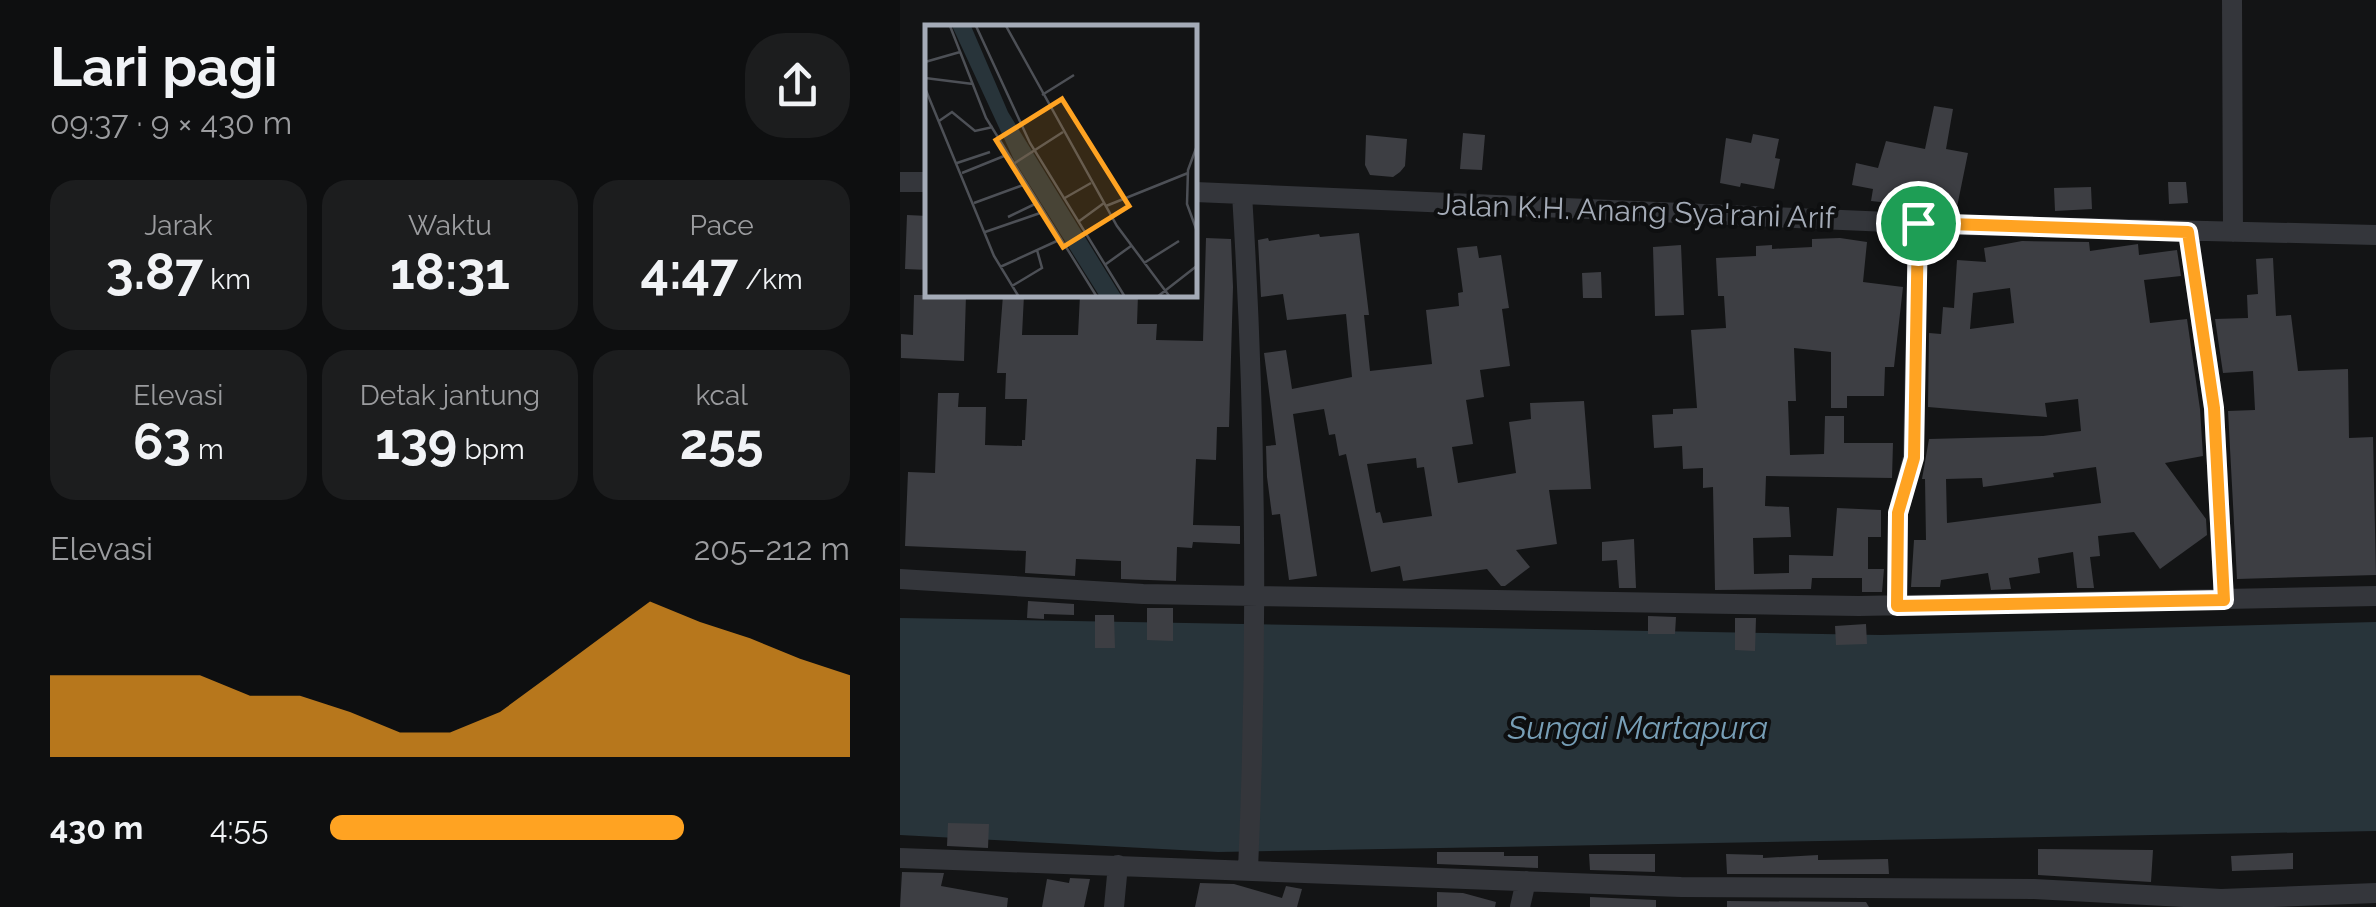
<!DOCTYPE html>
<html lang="id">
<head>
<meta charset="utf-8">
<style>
	body { margin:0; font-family:Raleway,sans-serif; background:#1c1d1e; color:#f1f3f6; height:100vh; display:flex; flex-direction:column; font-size:38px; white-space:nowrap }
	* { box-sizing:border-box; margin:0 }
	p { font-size:32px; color:#9b9c9f }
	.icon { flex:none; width:55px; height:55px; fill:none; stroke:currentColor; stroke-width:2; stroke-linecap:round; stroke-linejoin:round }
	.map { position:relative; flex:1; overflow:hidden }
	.drawer { display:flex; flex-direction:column; background:#0e0f10; width:900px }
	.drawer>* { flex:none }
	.pin { position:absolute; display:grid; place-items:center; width:85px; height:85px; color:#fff; margin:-42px; border:5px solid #fff; border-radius:50%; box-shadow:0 2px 10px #0007 }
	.round { display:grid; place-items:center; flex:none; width:105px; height:105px; border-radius:40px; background:#1c1d1e }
	.summary { display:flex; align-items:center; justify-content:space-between; height:170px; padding:0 50px }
	h1 { font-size:55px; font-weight:700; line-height:75px }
	.figures { display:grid; grid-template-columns:repeat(3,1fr); gap:15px; height:170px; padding:10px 50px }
	.figures div { display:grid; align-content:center; border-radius:25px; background:#1c1d1e; text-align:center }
	.figures b { font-size:50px; font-weight:700 }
	.figures small { font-size:28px; font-weight:400 }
	.figures p { font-size:28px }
	.chart { height:280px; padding:20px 50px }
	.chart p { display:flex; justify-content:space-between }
	.chart svg { width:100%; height:180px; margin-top:10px; fill:#ffa322; opacity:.7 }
	ul { padding:0 50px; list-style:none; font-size:32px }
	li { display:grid; grid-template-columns:160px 120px 1fr; align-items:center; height:75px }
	li i { height:25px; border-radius:12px; background:#ffa322 }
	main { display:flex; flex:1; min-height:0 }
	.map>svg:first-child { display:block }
	.water { fill:#28343a }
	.building { fill:#3d3e43; fill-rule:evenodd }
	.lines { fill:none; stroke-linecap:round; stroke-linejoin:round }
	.minor { stroke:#34363b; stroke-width:20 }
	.route-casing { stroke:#fff; stroke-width:20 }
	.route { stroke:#ffa322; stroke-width:12 }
	.labels { text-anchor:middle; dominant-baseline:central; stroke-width:8; stroke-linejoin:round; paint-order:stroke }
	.street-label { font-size:30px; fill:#a4abb7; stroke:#0e0f10 }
	.water-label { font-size:32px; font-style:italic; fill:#779eb6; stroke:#0e0f10 }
	.inset-road { fill:none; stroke:#4d5056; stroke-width:2.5 }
	.view { fill:#ffa322; fill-opacity:0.15; stroke:#ffa322; stroke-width:5 }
	.inset-edge { fill:none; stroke:#a4abb7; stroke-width:5 }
</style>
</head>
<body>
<main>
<section class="drawer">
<div class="summary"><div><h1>Lari pagi</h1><p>09:37 · 9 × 430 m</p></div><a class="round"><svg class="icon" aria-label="share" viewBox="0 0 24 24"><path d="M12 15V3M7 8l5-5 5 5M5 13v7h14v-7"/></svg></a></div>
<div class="figures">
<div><p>Jarak</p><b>3.87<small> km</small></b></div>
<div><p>Waktu</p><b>18:31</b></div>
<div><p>Pace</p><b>4:47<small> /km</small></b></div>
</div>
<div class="figures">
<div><p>Elevasi</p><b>63<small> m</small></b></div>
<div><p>Detak jantung</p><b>139<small> bpm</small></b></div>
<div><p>kcal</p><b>255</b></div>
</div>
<div class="chart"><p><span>Elevasi</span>205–212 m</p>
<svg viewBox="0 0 160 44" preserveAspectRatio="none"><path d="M0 44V24L10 24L20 24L30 24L40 29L50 29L60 33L70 38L80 38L90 33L100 24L110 15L120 6L130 11L140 15L150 20L160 24V44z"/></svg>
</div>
<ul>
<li><b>430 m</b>4:55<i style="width:68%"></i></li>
</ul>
</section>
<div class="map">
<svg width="1476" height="907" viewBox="0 0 1476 907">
	<rect width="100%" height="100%" fill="#131415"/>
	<path class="water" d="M 0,618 L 981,635 L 1476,622 L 1476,831 L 318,852 L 0,835 Z"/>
	<path class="building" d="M 1034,106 L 1053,109 L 1046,149 L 1068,153 L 1057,207 L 1019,200 L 1018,206 L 971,201 L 973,189 L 952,185 L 956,163 L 978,168 L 986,141 L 1025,149 Z
		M 563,133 L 585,135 L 582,170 L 560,169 Z
		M 853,134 L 879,139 L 875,158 L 880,159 L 874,189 L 841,183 L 840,187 L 820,183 L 826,138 L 851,143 Z
		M 466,135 L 507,139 L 505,166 L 500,172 L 493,177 L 470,175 L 465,165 Z
		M 1268,182 L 1286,182 L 1288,203 L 1269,204 Z
		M 1191,187 L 1192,209 L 1155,211 L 1154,188 Z
		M 7,215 L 28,216 L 28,270 L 5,269 Z
		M 459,233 L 469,315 L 464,315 L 470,371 L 532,364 L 526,310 L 559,306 L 558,293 L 563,292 L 557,248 L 577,246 L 579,258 L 601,255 L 609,308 L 602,309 L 610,366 L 580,370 L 584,397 L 566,400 L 573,444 L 552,447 L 558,483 L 616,473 L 609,422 L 631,419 L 630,403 L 684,401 L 691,489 L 649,490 L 657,544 L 616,550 L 630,567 L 605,586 L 601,586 L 587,569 L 503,581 L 500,566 L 471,572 L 446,454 L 439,456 L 435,434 L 429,435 L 424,409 L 393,414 L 417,576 L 389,580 L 380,514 L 372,515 L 367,477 L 366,446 L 376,445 L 364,353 L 386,350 L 392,389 L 452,377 L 446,314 L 387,320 L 383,294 L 361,297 L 358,240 L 368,238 L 369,241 L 419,234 L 420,237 ZM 516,458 L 517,468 L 524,467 L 532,516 L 483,523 L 480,512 L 476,513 L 467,464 Z
		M 306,238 L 331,239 L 333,287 L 329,427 L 317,427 L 316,460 L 296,459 L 293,525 L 340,526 L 340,544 L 293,542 L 292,548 L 277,547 L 276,581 L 221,579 L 221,561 L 176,559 L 175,576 L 125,573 L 126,551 L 5,546 L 8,472 L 35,473 L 38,393 L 59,393 L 58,407 L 86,407 L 85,445 L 122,446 L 122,440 L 125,440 L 127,399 L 105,399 L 106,373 L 97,373 L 103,295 L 124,295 L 122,335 L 178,335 L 180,295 L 238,295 L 237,324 L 257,324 L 256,340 L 303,341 Z
		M 940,238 L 967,242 L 963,282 L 1003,287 L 994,367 L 985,367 L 984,396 L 947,396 L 947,408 L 931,408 L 931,352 L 894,348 L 896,401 L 888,401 L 890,455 L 924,454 L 925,416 L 944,416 L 944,443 L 993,443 L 992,478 L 866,476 L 865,506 L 889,507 L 891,537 L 853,538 L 854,574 L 889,573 L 889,555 L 933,556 L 937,508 L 981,510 L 981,537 L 968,537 L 968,569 L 984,569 L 982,592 L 962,592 L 962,578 L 912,578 L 911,589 L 815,590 L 813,487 L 803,488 L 803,468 L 783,469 L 782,446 L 754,448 L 752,415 L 773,414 L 773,409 L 797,408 L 791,330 L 826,328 L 824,296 L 818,296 L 816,258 L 856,256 L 856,246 L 872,245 L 872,249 L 912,247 L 912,239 Z
		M 1122,241 L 1189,242 L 1190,251 L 1238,244 L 1239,255 L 1277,250 L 1281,276 L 1244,280 L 1250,323 L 1287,319 L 1300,409 L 1303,456 L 1265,463 L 1306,519 L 1307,535 L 1260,569 L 1234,532 L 1198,536 L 1200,556 L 1190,557 L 1194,588 L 1177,588 L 1173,552 L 1138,558 L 1140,573 L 1109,578 L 1111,589 L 1091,590 L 1088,573 L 1041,580 L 1040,587 L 1011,587 L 1014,540 L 1026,540 L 1025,479 L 1022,479 L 1029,439 L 1143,436 L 1181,431 L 1178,399 L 1145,403 L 1147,417 L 1028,407 L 1029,333 L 1041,334 L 1043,307 L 1054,308 L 1057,260 L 1086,262 L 1084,248 ZM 1110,288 L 1114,323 L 1070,329 L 1073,293 ZM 1196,467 L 1201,503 L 1047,523 L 1046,479 L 1082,478 L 1083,487 L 1154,477 L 1153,473 Z
		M 781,245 L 784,315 L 755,316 L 753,247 Z
		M 1373,258 L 1376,316 L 1391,315 L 1398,371 L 1448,369 L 1449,438 L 1473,437 L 1476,575 L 1337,579 L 1328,411 L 1355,410 L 1353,371 L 1323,373 L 1315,319 L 1348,318 L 1347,295 L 1358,294 L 1356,259 Z
		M 701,272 L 702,298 L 683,298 L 682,273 Z
		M 14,295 L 66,295 L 64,361 L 1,358 L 1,334 L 13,335 Z
		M 734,539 L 736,588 L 719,588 L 717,560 L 702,561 L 702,542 Z
		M 128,601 L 174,604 L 174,615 L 144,614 L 144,619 L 127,618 Z
		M 247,608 L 273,608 L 273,641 L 247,640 Z
		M 195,615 L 214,615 L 215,648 L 195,648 Z
		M 748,616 L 776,617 L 775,634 L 748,634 Z
		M 835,618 L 856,618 L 855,651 L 835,650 Z
		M 966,624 L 967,644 L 936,645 L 935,626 Z
		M 48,823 L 89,824 L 88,848 L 47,846 Z
		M 1138,849 L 1253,850 L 1251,882 L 1138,875 Z
		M 537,852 L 604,852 L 604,856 L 638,856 L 638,868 L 537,864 Z
		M 1393,853 L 1393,869 L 1332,871 L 1331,856 Z
		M 689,854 L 755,854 L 755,872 L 690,870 Z
		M 826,854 L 863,855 L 863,858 L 918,855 L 918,860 L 988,859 L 989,874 L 827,874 Z
		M 2,872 L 44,873 L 41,886 L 108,898 L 107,907 L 0,907 Z
		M 170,878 L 190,879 L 184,907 L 142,907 L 147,879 L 169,883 Z
		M 300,883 L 334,884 L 382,898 L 386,886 L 402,889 L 397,907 L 295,907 Z
		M 537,892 L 563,893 L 596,902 L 595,907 L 537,907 Z
		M 690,897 L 756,900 L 756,907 L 690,907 Z
		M 827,901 L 966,902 L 969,907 L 827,907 Z"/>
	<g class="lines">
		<path class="minor" d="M 1332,0 L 1333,232
			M 0,182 L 28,182
			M 295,192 L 1059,225 L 1476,235
			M 342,194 C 356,420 358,644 348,870
			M 1288,232 L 1314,408 L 1324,600
			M 0,579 L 243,594 L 959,606 L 1476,596
			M 997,606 L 998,513 L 1013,458 L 1018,223
			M 0,858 L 781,887 L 1134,889 L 1321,899 L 1476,893
			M 214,907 L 218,865
			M 620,907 L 626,881"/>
	</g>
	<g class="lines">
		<g class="route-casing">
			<path id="route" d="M 1018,223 L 1288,232 L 1314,408 L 1324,600 L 997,606 L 998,513 L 1014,458 Z"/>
		</g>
		<use href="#route" class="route"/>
	</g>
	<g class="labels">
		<g class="street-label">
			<text transform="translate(736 211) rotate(2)">Jalan K.H. Anang Sya'rani Arif</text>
		</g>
		<g class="water-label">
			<text x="738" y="727">Sungai Martapura</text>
		</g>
	</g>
	<g transform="translate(25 25)">
		<rect width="272" height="272" fill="#131415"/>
		<path d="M 27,1 L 46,1 L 83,87 L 197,272 L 175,272 L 89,135 Z" fill="#28343a"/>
		<path class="inset-road" d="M 25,1 L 61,93 L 172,272M 51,1 L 105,118 L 200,272M 81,1 L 192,201 L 245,272M 0,37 L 35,27M 0,53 L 48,59M 0,63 L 69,231 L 94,272M 117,70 L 149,50M 14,96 L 27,87 L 50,106 L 68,102M 273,118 L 263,145 L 262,179 L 273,209M 32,138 L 65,127M 90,138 L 138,107M 37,148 L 84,129M 138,174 L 166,158M 49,178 L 101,159M 181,181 L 263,148M 83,192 L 112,178M 153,197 L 179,178M 60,207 L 118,187M 219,238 L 254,216M 181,239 L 206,221M 75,242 L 134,215M 87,261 L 117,243 L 112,225M 232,272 L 273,240"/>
		<path class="view" d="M 137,74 L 204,181 L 138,222 L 71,115 Z"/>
		<rect width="272" height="272" class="inset-edge"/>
	</g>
</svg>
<div class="pin" style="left:1018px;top:223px;background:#1e9e55"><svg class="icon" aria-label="arrive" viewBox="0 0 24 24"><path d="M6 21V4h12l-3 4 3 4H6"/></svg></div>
</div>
</main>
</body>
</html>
